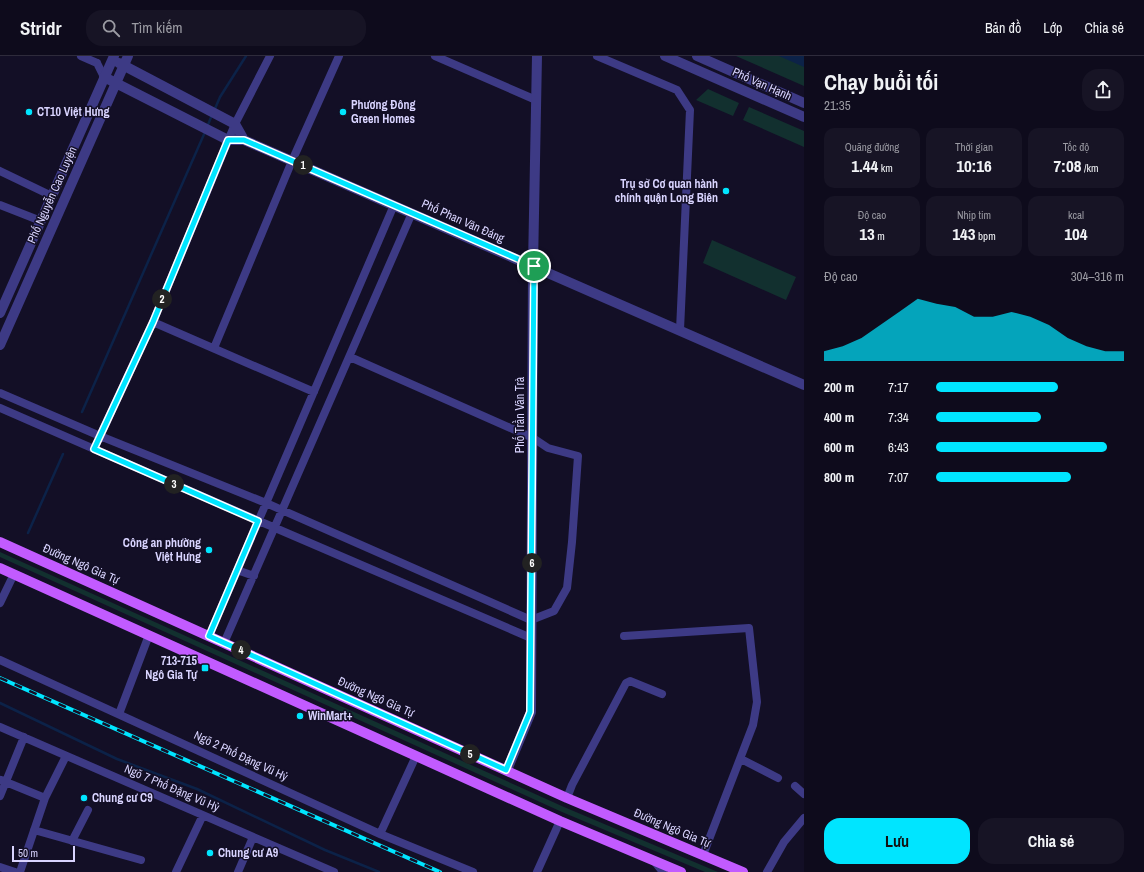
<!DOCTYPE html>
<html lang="vi">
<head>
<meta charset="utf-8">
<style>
	body { margin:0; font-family:"Archivo Narrow",sans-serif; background:#171425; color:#f1f3f6; height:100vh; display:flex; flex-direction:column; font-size:15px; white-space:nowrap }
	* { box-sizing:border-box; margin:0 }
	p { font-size:13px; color:#9b9ba3 }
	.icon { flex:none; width:22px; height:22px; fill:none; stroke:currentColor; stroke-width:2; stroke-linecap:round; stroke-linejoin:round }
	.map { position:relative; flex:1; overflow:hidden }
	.panel { display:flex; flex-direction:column; background:#0e0b1c; width:340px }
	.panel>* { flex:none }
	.scale { position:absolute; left:12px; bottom:10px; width:63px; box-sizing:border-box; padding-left:4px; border:2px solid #d9d4ff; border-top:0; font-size:11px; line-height:14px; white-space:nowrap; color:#d9d4ff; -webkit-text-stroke:3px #130f26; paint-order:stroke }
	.pin { position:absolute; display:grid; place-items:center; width:34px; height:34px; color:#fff; margin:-17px; border:2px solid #fff; border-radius:50%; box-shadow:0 1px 4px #0007 }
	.km { position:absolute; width:20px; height:20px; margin:-10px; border-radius:50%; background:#222; color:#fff; font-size:11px; line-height:20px; text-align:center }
	.round { display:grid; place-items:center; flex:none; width:42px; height:42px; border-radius:16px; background:#171425 }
	.overview { display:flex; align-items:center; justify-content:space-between; height:68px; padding:0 20px }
	h1 { font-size:22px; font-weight:700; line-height:30px }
	.stats { display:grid; grid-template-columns:repeat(3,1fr); gap:6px; height:68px; padding:4px 20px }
	.stats div { display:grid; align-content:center; border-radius:10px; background:#171425; text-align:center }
	.stats b { font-size:17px; font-weight:700 }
	.stats small { font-size:11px; font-weight:400 }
	.stats p { font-size:11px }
	.chart { height:112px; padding:8px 20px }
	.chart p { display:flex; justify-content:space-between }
	.chart svg { width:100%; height:72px; margin-top:4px; fill:#00e5ff; opacity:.7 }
	.button { display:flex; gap:8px; margin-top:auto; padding:8px 20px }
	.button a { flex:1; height:46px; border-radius:16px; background:#00e5ff; color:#111; font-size:16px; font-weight:700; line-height:46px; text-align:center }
	.button a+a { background:#171425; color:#f1f3f6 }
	ul { padding:0 20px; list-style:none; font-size:13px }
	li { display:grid; grid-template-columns:64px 48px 1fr; align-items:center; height:30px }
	li i { height:10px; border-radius:5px; background:#00e5ff }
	header { display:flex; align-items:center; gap:24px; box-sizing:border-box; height:56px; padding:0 20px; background:#0e0b1c; border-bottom:1px solid #2e2b3b }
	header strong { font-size:19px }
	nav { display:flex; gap:22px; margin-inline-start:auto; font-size:14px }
	.search { width:280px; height:36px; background:#171425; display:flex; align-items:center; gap:10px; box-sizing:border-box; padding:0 14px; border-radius:16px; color:#9b9ba3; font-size:15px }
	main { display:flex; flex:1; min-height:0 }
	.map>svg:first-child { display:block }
	.green { fill:#12302f }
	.water { fill:#0c2248 }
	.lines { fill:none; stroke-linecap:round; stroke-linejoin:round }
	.stream { stroke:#0c2248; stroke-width:2.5 }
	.minor { stroke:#3d3a85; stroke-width:8 }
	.tertiary { stroke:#3d3a85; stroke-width:10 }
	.primary { stroke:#c25bff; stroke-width:10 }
	.rail-casing { stroke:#00e5ff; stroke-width:4 }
	.rail { stroke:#130f26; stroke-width:2.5; stroke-dasharray:8; stroke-linecap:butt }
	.route-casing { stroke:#fff; stroke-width:8 }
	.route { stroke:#00e5ff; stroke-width:5 }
	.poi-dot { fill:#00e5ff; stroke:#130f26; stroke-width:1.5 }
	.labels { text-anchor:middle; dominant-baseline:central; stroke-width:3; stroke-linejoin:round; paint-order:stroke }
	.street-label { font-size:12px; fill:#d9d4ff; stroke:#130f26 }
	.poi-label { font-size:12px; font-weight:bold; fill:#d9d4ff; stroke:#130f26; text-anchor:start }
</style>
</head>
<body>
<header>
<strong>Stridr</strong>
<div class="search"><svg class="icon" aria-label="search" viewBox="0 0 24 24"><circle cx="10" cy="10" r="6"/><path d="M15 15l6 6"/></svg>Tìm kiếm</div>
<nav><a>Bản đồ</a><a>Lớp</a><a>Chia sẻ</a></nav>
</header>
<main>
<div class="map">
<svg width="804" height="816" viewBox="0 0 804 816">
	<rect width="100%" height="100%" fill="#130f26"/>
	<path class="green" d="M 736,0 L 804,0 L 804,30 Z
		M 708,33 L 739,47 L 733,60 L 696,44 Z
		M 749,51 L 804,75 L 804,91 L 743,64 Z
		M 712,184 L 796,221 L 786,244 L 703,207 Z
		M 0,496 L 564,751 L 718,816 L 705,816 L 562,756 L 0,501 Z"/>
	<path class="water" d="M 779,0 L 804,0 L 804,11 Z"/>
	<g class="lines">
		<path class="stream" d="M 214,55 L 220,41 L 246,0
			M 207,71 L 212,59
			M 82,356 L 205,76
			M 28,477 L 63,398
			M 0,647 L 117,703 L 197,733 L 325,794 L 379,816"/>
		<path class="minor" d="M 81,0 L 97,7
			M 435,0 L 536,44
			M 597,0 L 677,34 L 690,54 L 680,274
			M 97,7 L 104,21
			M 0,115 L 52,140
			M 0,149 L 41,165
			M 153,266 L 314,336
			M 214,292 L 292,105 L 339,0
			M 0,337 L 100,380 L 266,447 L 531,564 L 554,555 L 567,532 L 572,486 L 578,400 L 548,392 L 533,382 L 350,301
			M 0,352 L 259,465 L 531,582
			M 94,393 L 153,266 L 235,68 L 270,0
			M 237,514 L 254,520
			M 0,547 L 14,518
			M 209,580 L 394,149
			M 624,580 L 749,572 L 757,646 L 753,669 L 703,799
			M 224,587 L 412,157
			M 0,604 L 380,778 L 473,816
			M 119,658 L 149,579
			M 0,671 L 334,816
			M 741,703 L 778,722
			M 1,724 L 45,742
			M 795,730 L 804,738
			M 0,740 L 24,681
			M 567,742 L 572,729 L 626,627 L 630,625 L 662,638
			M 34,774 L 141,804
			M 380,778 L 416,700
			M 72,785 L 88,754
			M 654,805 L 663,816
			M 0,811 L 15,816
			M 20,816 L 45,742 L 66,700
			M 176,816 L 203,759
			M 238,816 L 253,781
			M 537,816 L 560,765
			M 767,816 L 784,786 L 804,762"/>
		<path class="tertiary" d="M 665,0 L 804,61
			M 697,0 L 804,47
			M 119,7 L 235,68 L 244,84
			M 104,21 L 228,84 L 244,84 L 804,329
			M 0,257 L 114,0
			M 0,289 L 128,0
			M 507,714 L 531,656 L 533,210 L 537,0"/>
		<path class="primary" d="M 0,486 L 567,742 L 743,816
			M 0,512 L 560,765 L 681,816"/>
		<g class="rail-casing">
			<path id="rail" d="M 0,622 L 440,816"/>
		</g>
		<use href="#rail" class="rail"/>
	</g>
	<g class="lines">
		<g class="route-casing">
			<path id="route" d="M 228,84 L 244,84 L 534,210 L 530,656 L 506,714 L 209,580 L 258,465 L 94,393 L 153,266 Z"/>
		</g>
		<use href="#route" class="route"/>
	</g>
	<g class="poi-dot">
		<circle cx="29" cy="56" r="4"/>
		<circle cx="343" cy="56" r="4"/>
		<circle cx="726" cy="135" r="4"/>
		<circle cx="209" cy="494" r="4"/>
		<rect x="201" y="608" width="8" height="8" rx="2"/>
		<circle cx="300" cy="660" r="4"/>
		<circle cx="84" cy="742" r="4"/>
		<circle cx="210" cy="797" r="4"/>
	</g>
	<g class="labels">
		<g class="street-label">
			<text transform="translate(762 28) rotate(24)">Phố Vạn Hạnh</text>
			<text transform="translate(52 139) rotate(-66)">Phố Nguyễn Cao Luyện</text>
			<text transform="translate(463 165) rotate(24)">Phố Phan Văn Đáng</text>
			<text transform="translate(520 359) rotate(-90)">Phố Trần Văn Trà</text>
			<text transform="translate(81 508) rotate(24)">Đường Ngô Gia Tự</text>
			<text transform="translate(376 641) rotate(24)">Đường Ngô Gia Tự</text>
			<text transform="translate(241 700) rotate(25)">Ngõ 2 Phố Đặng Vũ Hỷ</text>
			<text transform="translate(172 732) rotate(23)">Ngõ 7 Phố Đặng Vũ Hỷ</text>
			<text transform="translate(672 772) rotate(23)">Đường Ngô Gia Tự</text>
		</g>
		<g class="poi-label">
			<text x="351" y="49">Phương Đông<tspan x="351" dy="14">Green Homes</tspan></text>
			<text x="37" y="56">CT10 Việt Hưng</text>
			<text x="718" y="128" text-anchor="end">Trụ sở Cơ quan hành<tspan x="718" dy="14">chính quận Long Biên</tspan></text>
			<text x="201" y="487" text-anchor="end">Công an phường<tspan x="201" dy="14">Việt Hưng</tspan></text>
			<text x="197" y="605" text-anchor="end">713-715<tspan x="197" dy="14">Ngô Gia Tự</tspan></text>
			<text x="308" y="660">WinMart+</text>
			<text x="92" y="742">Chung cư C9</text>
			<text x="218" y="797">Chung cư A9</text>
		</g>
	</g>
</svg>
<div class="scale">50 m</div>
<div class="pin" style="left:534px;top:210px;background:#1e9e55"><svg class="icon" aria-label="arrive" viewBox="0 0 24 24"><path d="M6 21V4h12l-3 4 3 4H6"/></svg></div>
<b class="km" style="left:303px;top:109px">1</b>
<b class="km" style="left:162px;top:243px">2</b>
<b class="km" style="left:174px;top:428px">3</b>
<b class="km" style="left:241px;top:594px">4</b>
<b class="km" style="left:470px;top:698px">5</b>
<b class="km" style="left:532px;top:507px">6</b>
</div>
<section class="panel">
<div class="overview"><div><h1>Chạy buổi tối</h1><p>21:35</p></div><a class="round"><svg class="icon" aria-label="share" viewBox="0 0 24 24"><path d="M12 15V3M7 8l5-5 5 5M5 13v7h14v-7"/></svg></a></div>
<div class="stats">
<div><p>Quãng đường</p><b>1.44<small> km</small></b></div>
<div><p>Thời gian</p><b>10:16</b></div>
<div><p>Tốc độ</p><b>7:08<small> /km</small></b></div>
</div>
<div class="stats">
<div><p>Độ cao</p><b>13<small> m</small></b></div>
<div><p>Nhịp tim</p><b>143<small> bpm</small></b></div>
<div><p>kcal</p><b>104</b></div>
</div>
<div class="chart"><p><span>Độ cao</span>304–316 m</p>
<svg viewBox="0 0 160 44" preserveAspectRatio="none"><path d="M0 44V38L10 35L20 30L30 22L40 14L50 6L60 9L70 11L80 17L90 17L100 14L110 17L120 22L130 30L140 35L150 38L160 38V44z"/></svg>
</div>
<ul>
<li><b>200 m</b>7:17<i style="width:65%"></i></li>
<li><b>400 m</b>7:34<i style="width:56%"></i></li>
<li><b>600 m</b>6:43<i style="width:91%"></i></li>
<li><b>800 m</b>7:07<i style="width:72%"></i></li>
</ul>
<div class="button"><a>Lưu</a><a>Chia sẻ</a></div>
</section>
</main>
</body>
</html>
